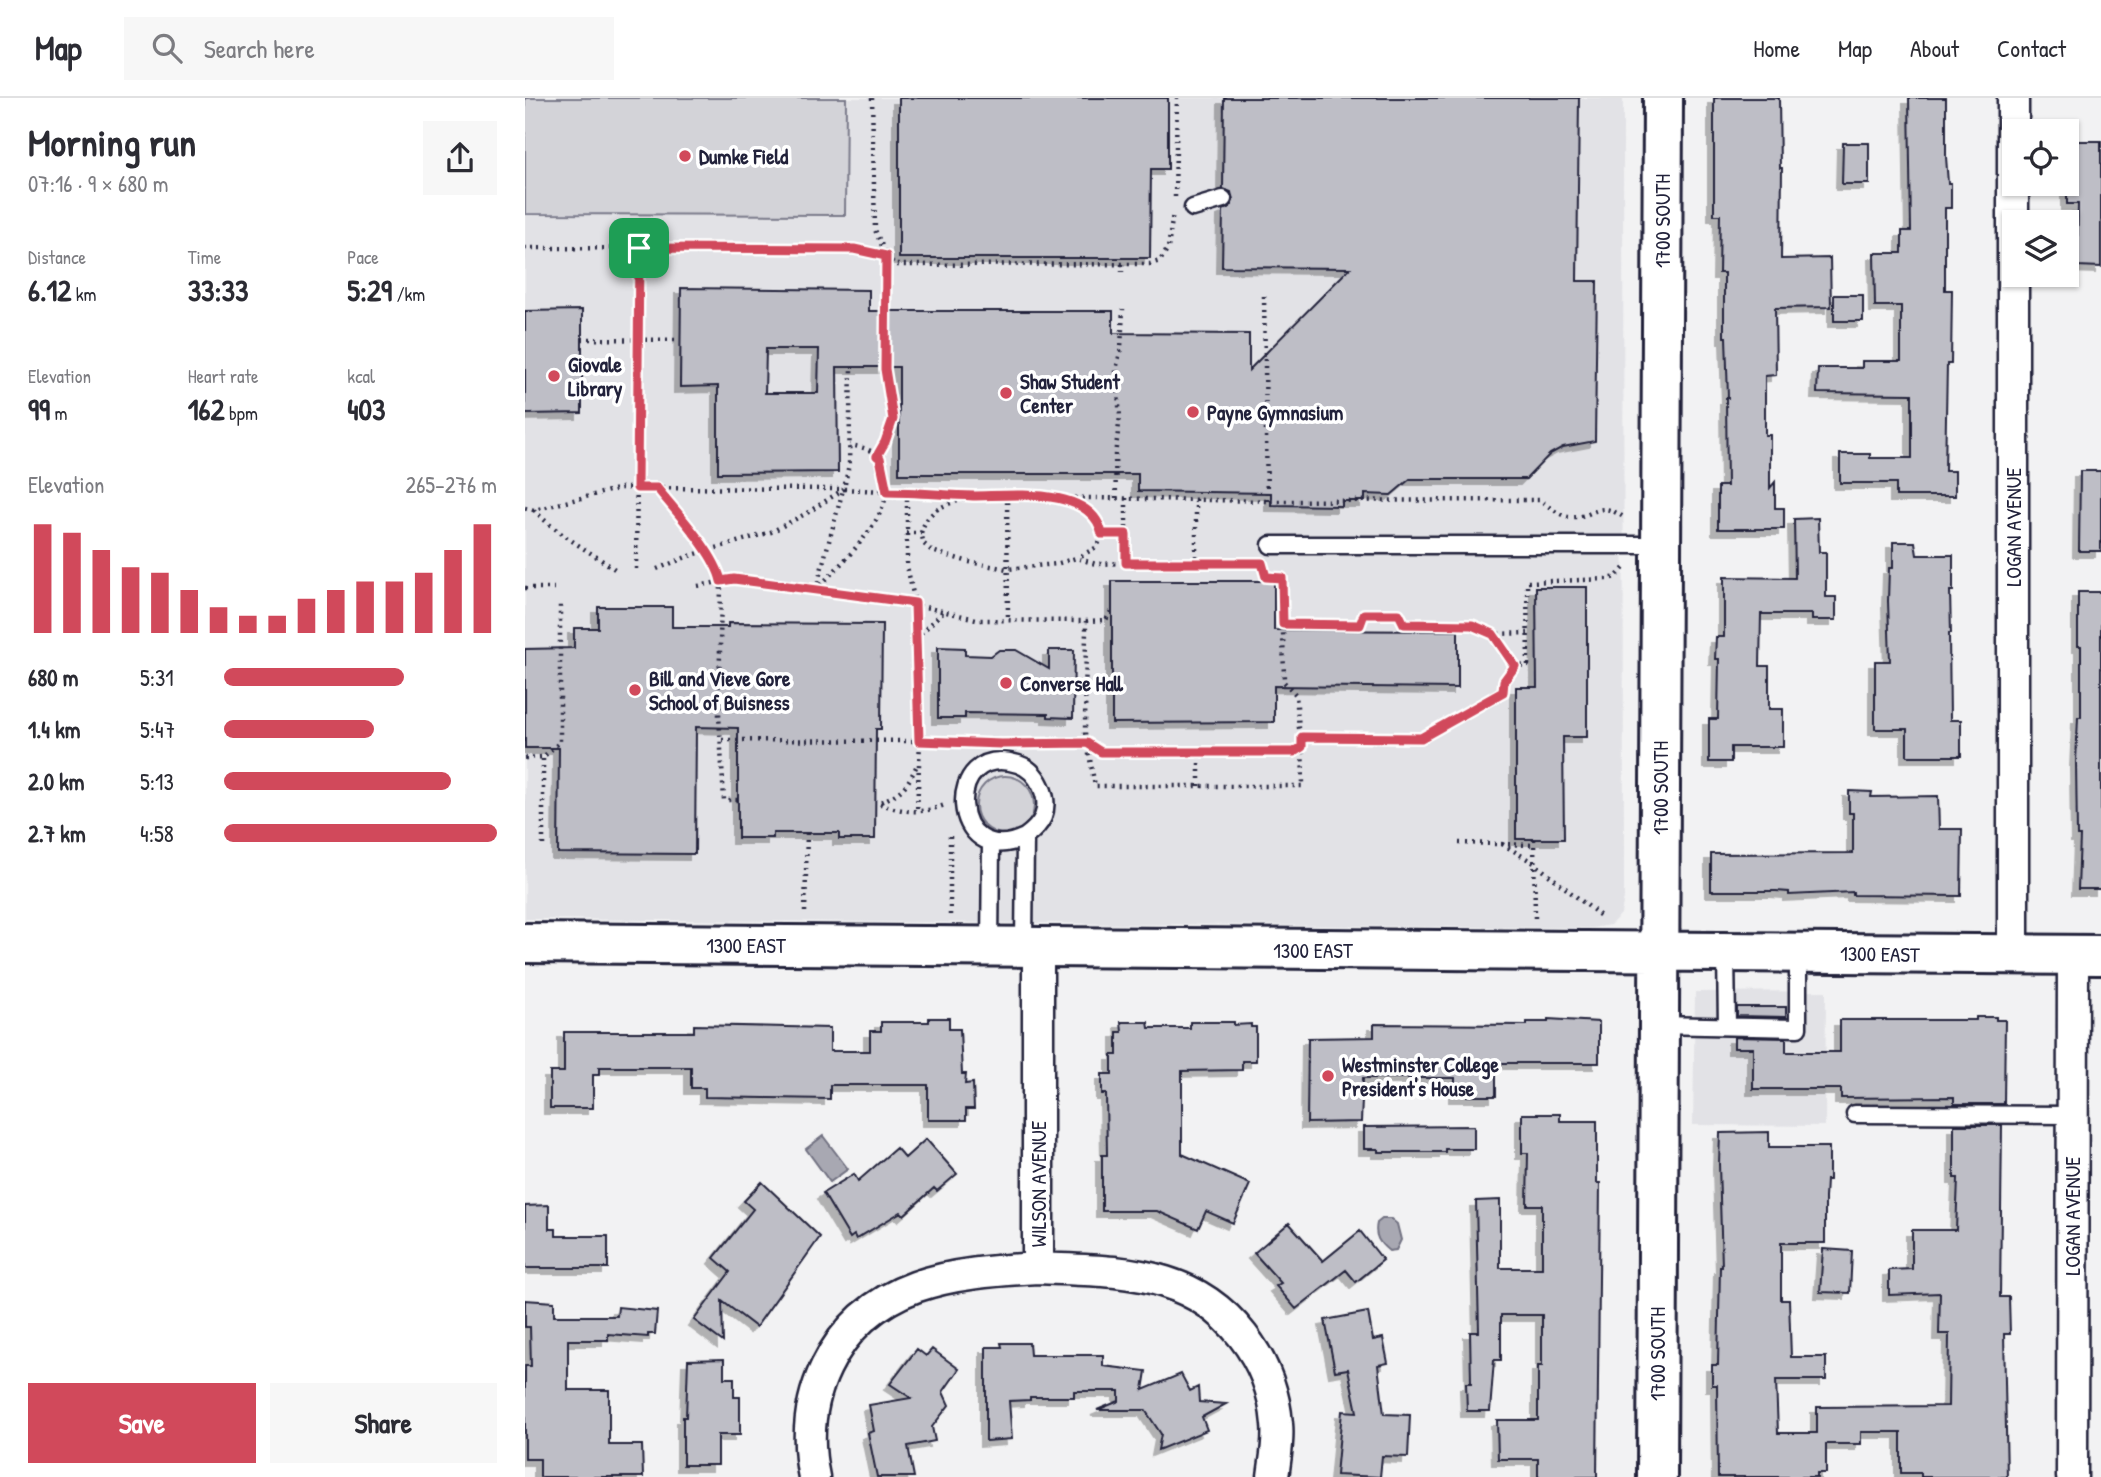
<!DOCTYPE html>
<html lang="en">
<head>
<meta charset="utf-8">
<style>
	body { margin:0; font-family:"Patrick Hand",sans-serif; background:#f7f7f7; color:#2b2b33; height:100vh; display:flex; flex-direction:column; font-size:26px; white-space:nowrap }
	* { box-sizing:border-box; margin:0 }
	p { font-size:23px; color:#7c7c81 }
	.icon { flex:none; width:38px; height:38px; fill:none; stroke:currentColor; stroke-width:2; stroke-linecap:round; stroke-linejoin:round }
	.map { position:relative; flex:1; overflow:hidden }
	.drawer { display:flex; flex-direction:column; background:#fff; width:525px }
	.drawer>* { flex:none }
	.tools { position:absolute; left:1477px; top:21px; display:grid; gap:14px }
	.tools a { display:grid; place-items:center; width:77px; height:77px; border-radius:0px; background:#fff; box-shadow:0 2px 5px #0004; font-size:35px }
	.pin { position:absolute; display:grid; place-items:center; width:60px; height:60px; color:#fff; margin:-30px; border-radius:14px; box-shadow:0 4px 10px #0006 }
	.round { display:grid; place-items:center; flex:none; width:74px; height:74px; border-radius:0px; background:#f7f7f7 }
	.overview { display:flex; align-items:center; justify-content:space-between; height:119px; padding:0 28px }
	h1 { font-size:38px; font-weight:700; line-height:52px }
	.stats { display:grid; grid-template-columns:repeat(3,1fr); gap:10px; height:119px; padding:7px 28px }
	.stats div { display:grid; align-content:center }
	.stats b { font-size:30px; font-weight:700 }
	.stats small { font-size:19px; font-weight:400 }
	.stats p { font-size:19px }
	.chart { height:196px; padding:14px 28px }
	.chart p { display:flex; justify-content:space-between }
	.chart svg { width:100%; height:126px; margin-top:7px; stroke:#d1495b; stroke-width:6 }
	.button { display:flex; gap:14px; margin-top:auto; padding:14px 28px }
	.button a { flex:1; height:80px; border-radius:0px; background:#d1495b; color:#fff; font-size:28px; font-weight:700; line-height:80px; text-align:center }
	.button a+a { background:#f7f7f7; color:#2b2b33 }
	ul { padding:0 28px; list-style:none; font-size:23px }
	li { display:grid; grid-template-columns:112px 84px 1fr; align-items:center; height:52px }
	li i { height:18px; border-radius:9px; background:#d1495b }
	header { display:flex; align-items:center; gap:42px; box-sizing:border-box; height:98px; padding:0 35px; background:#fff; border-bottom:2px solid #e1e1e2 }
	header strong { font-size:33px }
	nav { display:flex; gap:38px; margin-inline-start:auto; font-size:24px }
	.search { width:490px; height:63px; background:#f7f7f7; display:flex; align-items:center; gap:18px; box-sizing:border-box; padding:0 24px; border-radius:0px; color:#7c7c81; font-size:26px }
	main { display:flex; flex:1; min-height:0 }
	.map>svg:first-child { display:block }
	.built { fill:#e2e2e6 }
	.green { fill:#d3d3d8; stroke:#7a7a8a; stroke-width:2 }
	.water { fill:#a8a8b2; stroke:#727282; stroke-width:2 }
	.building { fill:#bebec6; stroke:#22223b; stroke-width:2; fill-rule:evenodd; filter:url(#shadow) }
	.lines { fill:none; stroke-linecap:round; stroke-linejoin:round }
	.lane-casing { stroke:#22223b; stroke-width:21 }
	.street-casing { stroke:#22223b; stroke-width:35 }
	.secondary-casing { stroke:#22223b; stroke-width:44 }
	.path { stroke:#22223b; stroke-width:4.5; stroke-dasharray:2 5; stroke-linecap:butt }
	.lane { stroke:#fff; stroke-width:16 }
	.street { stroke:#fff; stroke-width:30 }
	.secondary { stroke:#fff; stroke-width:38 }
	.route-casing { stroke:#fff; stroke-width:14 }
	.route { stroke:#d1495b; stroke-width:9 }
	.poi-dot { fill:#d1495b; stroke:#fff; stroke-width:2.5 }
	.labels { text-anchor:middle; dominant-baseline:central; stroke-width:7; stroke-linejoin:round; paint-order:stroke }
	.poi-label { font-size:21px; font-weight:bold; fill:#22223b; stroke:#fff; text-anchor:start }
	.street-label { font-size:21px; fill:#22223b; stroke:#fff }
</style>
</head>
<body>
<header>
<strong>Map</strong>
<div class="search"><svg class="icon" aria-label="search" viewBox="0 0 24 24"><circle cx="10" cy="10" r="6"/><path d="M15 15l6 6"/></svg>Search here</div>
<nav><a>Home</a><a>Map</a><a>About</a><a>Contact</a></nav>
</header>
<main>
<section class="drawer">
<div class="overview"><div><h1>Morning run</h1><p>07:16 · 9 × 680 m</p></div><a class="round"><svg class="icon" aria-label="share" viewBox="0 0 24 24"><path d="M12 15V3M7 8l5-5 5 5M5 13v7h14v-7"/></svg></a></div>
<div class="stats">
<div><p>Distance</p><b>6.12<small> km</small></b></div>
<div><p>Time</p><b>33:33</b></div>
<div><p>Pace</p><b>5:29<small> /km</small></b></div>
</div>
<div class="stats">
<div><p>Elevation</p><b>99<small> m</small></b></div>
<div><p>Heart rate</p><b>162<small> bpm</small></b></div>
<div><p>kcal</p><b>403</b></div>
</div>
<div class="chart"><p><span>Elevation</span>265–276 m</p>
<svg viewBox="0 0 160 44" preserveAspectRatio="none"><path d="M5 44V6M15 44V9M25 44V15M35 44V21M45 44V23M55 44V29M65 44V35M75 44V38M85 44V38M95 44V32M105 44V29M115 44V26M125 44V26M135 44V23M145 44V15M155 44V6"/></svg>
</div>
<ul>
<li><b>680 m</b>5:31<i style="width:66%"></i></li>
<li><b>1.4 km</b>5:47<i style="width:55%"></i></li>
<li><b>2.0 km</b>5:13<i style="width:83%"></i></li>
<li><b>2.7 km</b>4:58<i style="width:100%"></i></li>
</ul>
<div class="button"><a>Save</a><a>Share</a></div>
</section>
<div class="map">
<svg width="1576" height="1379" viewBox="0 0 1576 1379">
	<defs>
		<filter id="shadow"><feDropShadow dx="-6" dy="6" stdDeviation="0" flood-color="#0004"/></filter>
	</defs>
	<rect width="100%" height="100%" fill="#f2f2f3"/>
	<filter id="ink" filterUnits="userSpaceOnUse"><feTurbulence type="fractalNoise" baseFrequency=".0143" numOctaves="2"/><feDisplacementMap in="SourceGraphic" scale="14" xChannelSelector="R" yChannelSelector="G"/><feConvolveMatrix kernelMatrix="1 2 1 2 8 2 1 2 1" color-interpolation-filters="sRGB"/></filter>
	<g filter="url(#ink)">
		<path class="built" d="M 0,0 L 1098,0 L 1099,799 L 1096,816 L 1085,827 L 1067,830 L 0,821 Z
			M 1301,893 L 1300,1028 L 1168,1027 L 1170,894 Z"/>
		<path class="green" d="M 0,0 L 321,0 L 320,117 L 0,116 Z
			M451 707a29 29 0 1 1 58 0a29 29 0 1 1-58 0Z"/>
		<path class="water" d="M 298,1038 L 323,1071 L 305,1084 L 281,1051 Z
			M 857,1121 L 866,1121 L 872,1126 L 876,1142 L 871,1152 L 864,1153 C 854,1145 849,1138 852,1125 Z"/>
		<path class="building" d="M 374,0 L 643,0 L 643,71 L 626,71 L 625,160 L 374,160 Z
			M 699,0 L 1054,0 L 1052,183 L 1072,183 L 1070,343 L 1038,349 L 1025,356 L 1001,381 L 885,381 L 866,397 L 840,396 L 840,403 L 817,403 L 817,408 L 746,407 L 746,395 L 613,393 L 613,376 L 374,376 L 374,269 L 312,269 L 313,374 L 193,375 L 193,288 L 155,289 L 156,190 L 344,192 L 344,213 L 588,213 L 588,235 L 724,236 L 724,272 L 825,170 L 697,169 L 698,112 L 705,109 L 708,103 L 706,94 L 698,91 ZM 241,251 L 294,251 L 293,295 L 240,295 Z
			M 1189,0 L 1254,0 L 1255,70 L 1257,70 L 1256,161 L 1305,160 L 1306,209 L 1250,210 L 1251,277 L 1240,278 L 1240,337 L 1245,337 L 1245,390 L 1250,384 L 1250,410 L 1259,410 L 1259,431 L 1193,431 L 1193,388 L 1202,388 L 1201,300 L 1203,300 L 1201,239 L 1199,239 L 1199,175 L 1194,175 L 1195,117 L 1189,117 Z
			M 1384,0 L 1421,0 L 1421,59 L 1423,85 L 1426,85 L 1426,110 L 1420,110 L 1420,192 L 1427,192 L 1426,266 L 1422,266 L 1420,373 L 1430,373 L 1430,398 L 1371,398 L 1371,385 L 1315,385 L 1315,356 L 1345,356 L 1345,360 L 1387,360 L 1387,296 L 1292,295 L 1293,270 L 1337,270 L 1337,263 L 1376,263 L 1376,208 L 1350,208 L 1349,155 L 1377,155 L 1377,133 L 1386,133 Z
			M 1552,43 L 1576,43 L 1576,169 L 1552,168 L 1553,106 L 1542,106 L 1542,76 L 1553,76 Z
			M 1318,45 L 1344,45 L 1344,86 L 1317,86 Z
			M 1309,197 L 1338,197 L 1338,223 L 1309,223 Z
			M 57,212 L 57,315 L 0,316 L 0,213 Z
			M 1555,373 L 1576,373 L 1576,453 L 1554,453 Z
			M 1293,420 L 1294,454 L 1301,454 L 1301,499 L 1311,499 L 1311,522 L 1287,522 L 1287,516 L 1236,516 L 1235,568 L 1244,568 L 1244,611 L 1258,611 L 1258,649 L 1206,649 L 1206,664 L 1184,664 L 1184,621 L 1193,621 L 1194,561 L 1190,561 L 1191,539 L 1199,539 L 1199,479 L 1270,480 L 1269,421 Z
			M 1368,444 L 1390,444 L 1392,457 L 1428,457 L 1428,493 L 1425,493 L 1426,535 L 1424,535 L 1425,622 L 1436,622 L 1436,658 L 1382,658 L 1382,631 L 1350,631 L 1350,563 L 1365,563 L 1363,503 L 1364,470 L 1368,470 Z
			M 587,483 L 749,483 L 749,532 L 933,533 L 933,590 L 749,588 L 749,624 L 587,625 Z
			M 1011,489 L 1062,489 L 1062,639 L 1038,639 L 1039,741 L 991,741 L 991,589 L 1012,589 Z
			M 1553,494 L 1576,494 L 1576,791 L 1553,791 L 1555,738 L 1552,738 L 1551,664 L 1553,619 L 1556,619 L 1556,548 L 1553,548 Z
			M 73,509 L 147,509 L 147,529 L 203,529 L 203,525 L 357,526 L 356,631 L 351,631 L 350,741 L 314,741 L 314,735 L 248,735 L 248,740 L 213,740 L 213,630 L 171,629 L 170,756 L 33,755 L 34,650 L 0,650 L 0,551 L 49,550 L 49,530 L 73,530 Z
			M 413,549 L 440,550 L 440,557 L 466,558 L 474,552 L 491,552 L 524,571 L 524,552 L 549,552 L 548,620 L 523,619 L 523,616 L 440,615 L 440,620 L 413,620 Z
			M 1324,693 L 1347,694 L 1346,699 L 1413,698 L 1414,731 L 1437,731 L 1436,798 L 1328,797 L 1328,794 L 1264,797 L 1264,794 L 1251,793 L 1186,793 L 1186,756 L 1328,755 L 1328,715 L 1324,715 Z
			M 1212,909 L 1261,909 L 1261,919 L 1212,918 Z
			M 1451,919 L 1471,919 L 1471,922 L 1480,922 L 1479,1006 L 1429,1006 L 1429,999 L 1316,1000 L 1316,991 L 1228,991 L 1228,950 L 1209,950 L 1209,939 L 1261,940 L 1261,954 L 1315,954 L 1315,922 L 1451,922 Z
			M 404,920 L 424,920 L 424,931 L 435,931 L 437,976 L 441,976 L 440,986 L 448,985 L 449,1011 L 441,1011 L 441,1022 L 403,1022 L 403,987 L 305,987 L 305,1001 L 180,999 L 180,990 L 166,990 L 166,969 L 74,969 L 74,977 L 68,977 L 68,1010 L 25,1010 L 25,974 L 39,974 L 39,934 L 169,934 L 169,927 L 305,930 L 305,953 L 345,953 L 345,933 L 356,933 L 356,924 L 404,924 Z
			M 1023,921 L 1074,924 L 1074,965 L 971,965 L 971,998 L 930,998 L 930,980 L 838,980 L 836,1024 L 782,1025 L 783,940 L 849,939 L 849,926 L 1002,927 L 1002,924 L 1023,924 Z
			M 596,924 L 623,924 L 624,930 L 665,930 L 665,924 L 709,924 L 709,927 L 726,926 L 726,929 L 731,929 L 731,963 L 717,963 L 717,972 L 657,973 L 657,1056 L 725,1086 L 708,1125 L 681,1113 L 673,1131 L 632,1113 L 577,1113 L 577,1057 L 582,1057 L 581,996 L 577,996 L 577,976 L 587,976 L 587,957 L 592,957 L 592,934 L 597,934 Z
			M 997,1016 L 1035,1016 L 1035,1023 L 1072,1023 L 1072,1085 L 1075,1085 L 1072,1379 L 1013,1379 L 1013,1361 L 973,1361 L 972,1322 L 1013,1322 L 1013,1268 L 1017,1268 L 1017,1217 L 976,1217 L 976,1262 L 969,1262 L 965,1313 L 942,1313 L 941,1285 L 946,1285 L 945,1234 L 954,1234 L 951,1103 L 975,1102 L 975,1170 L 1017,1170 L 1017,1107 L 1002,1107 L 1003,1055 L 997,1055 Z
			M 1429,1027 L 1477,1027 L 1475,1199 L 1484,1199 L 1485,1236 L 1479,1236 L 1482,1379 L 1396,1379 L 1396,1375 L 1376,1375 L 1376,1334 L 1336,1334 L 1336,1346 L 1301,1346 L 1301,1375 L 1292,1375 L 1292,1379 L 1193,1379 L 1192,1287 L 1187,1287 L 1187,1267 L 1193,1267 L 1195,1169 L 1197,1169 L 1194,1066 L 1195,1035 L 1244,1034 L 1244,1049 L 1304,1049 L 1304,1082 L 1301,1082 L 1300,1100 L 1300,1145 L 1256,1145 L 1256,1202 L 1264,1202 L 1266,1259 L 1301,1259 L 1301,1282 L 1251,1282 L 1253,1335 L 1292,1335 L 1292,1309 L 1423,1308 L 1424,1236 L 1414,1236 L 1415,1195 L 1364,1197 L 1364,1172 L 1387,1171 L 1387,1132 L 1431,1132 L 1433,1080 L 1429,1080 Z
			M 949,1028 L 949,1051 L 920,1051 L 920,1054 L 853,1054 L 853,1051 L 839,1051 L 839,1029 Z
			M 401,1041 L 432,1076 L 412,1093 L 409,1090 L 379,1117 L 376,1114 L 331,1141 L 329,1137 L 325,1140 L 298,1095 L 329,1076 L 333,1083 L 371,1050 L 380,1060 Z
			M 237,1084 L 295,1139 L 231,1229 L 197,1203 L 198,1244 L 169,1222 L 205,1174 L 189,1160 L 228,1111 L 219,1103 Z
			M 24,1107 L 24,1131 L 31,1131 L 31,1138 L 83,1138 L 83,1170 L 0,1170 L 0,1108 Z
			M 764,1125 L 798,1163 L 835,1133 L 858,1162 L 831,1184 L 821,1172 L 771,1211 L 751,1188 L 756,1185 L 729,1155 Z
			M 1298,1151 L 1327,1153 L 1325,1195 L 1295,1194 Z
			M 0,1202 L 29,1204 L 29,1218 L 92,1218 L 93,1209 L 132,1213 L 130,1236 L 123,1236 L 123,1239 L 83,1236 L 83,1242 L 43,1242 L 43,1292 L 84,1292 L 84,1347 L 117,1347 L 118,1379 L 15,1379 L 15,1361 L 0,1361 L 0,1268 L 6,1268 L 5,1229 L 0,1229 Z
			M 843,1214 L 848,1242 L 858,1240 L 863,1265 L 853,1267 L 859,1316 L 885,1317 L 883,1359 L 857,1358 L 855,1379 L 811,1377 L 817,1313 L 832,1314 L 823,1271 L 810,1273 L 800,1222 Z
			M 476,1245 L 504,1245 L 505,1257 L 578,1257 L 578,1268 L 621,1273 L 618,1292 L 656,1276 L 665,1293 L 673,1289 L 674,1304 L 701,1306 L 677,1319 L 682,1332 L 633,1352 L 636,1336 L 620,1312 L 572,1312 L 594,1303 L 594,1293 L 549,1293 L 549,1299 L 505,1299 L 505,1302 L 484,1303 L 487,1341 L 461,1343 L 461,1249 L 477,1249 Z
			M 392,1251 L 401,1258 L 407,1251 L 434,1271 L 418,1294 L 424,1307 L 407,1329 L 410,1343 L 383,1348 L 389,1379 L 352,1379 L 343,1335 L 349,1333 L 344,1307 L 386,1300 L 365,1286 Z
			M 199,1261 L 199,1280 L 209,1280 L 209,1299 L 215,1299 L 215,1337 L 193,1337 L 193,1367 L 158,1367 L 158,1319 L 161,1319 L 163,1262 Z"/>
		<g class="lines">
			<g class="lane-casing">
				<path id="lane" d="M 668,110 L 698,101
					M 746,447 L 1136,447
					M 499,848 L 500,739 C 507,734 514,728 518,719 C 526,699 512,672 493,666 C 416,642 424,775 500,739
					M 465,849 L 466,744
					M 1201,854 L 1202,928
					M 1133,927 L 1273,930 L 1273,855
					M 1330,1016 L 1548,1017"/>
			</g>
			<g class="street-casing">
				<path id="street" d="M 1488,0 L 1488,857
					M 513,1170 C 554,1172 600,1171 640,1184 C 703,1203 747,1261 752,1326 C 754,1343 750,1362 748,1379
					M 289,1379 C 281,1341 284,1304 301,1269 C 343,1182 427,1175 513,1170 L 513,850
					M 1547,1379 L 1548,857"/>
			</g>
			<g class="secondary-casing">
				<path id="secondary" d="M 0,845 L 1576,857
					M 1132,1379 L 1138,0"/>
			</g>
			<path class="path" d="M 347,0 L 350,132 L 361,157 L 369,167 L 625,166 L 635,163 L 643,150 L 648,115
				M 650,99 L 652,0
				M 0,150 L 329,151 L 361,157
				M 597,166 L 597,174
				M 739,198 L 742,403
				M 57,241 L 156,242
				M 351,358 L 360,344 L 368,321 L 360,271 L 361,158
				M 133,391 L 194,473 L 196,483 L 194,617 L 199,702 L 213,702
				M 382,394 L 382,468 L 390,505 L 395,643 L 392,714
				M 482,397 L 483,522
				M 446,399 C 423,406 403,409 396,435 L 399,446 L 407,453 L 444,464 L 482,471 L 531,466 L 551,460 L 571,466 L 601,465
				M 531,400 C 554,407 587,420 572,449 L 552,460
				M 591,400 L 590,357 L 595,319 L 591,272 L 596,250 L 598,211
				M 601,400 L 601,465 L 737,465 L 741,479 L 757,480 L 759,584 L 771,597 L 774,630 L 777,639
				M 671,401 L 671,465
				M 0,410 L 9,412 L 96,390 L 319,391 L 449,398 L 742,403 L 1015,402 C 1023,408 1035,418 1044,419 C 1071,421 1071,399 1101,421
				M 9,412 C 33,437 63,452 91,472
				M 381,435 L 396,435
				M 577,436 L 601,436
				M 111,471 L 114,150
				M 132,471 L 164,458 L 246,434 L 282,415 L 319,391 L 324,366 L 326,269
				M 173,488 L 209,481 L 366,501 L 455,522 L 561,523 L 560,635 L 570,688 L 778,688 L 777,639 L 896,640 L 978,594 L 979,583 L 990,568 L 1003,567 L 1002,484 L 1083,481 L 1091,479 L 1099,470
				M 0,490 L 29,490
				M 291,491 L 318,392
				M 291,492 C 314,467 355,431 361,397 C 362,390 360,382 358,375 C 353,353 346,351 325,347
				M 561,523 L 581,522 L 587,511
				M 758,526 L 835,527 L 839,516 L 874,516 L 879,526 L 947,527 L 968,536 L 1003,535
				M 968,537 L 990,568
				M 391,540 L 419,513
				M 197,642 L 395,643 L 458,645
				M 499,646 L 562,645 L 576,654 L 769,655 L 776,649
				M 0,660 L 18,659
				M 391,669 C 381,691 374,696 353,705 C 379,714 393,717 420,707
				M 674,688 L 674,654
				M 1009,741 L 1010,822
				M 934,745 L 1009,747
				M 977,746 L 1009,765 L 1078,820
				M 18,747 L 18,659 L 35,644 L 35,505
				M 280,814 L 282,735
				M 425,817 L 425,734"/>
			<use href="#lane" class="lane"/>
			<use href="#street" class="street"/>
			<use href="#secondary" class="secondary"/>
		</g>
	</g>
	<g class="lines" filter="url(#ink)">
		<g class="route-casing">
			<path id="route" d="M 114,150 L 329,151 L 361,158 L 360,271 L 368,321 L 360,344 L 352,358 L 355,360 L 362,394 C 390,394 419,397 448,398 C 484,398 567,387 577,436 L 601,436 L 601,465 L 737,465 L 741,479 L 757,480 L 758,526 L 835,527 L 839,516 L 874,516 L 879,526 L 947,527 L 968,536 L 990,568 L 979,583 L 978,594 L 896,640 L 777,639 L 777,649 L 769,654 L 576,654 L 562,645 L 476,646 L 394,643 L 390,505 L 209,481 L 196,483 C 190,455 151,414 132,390 L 112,390 Z"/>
		</g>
		<use href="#route" class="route"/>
	</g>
	<g class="poi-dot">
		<circle cx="160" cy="58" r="7"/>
		<circle cx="29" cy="278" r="7"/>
		<circle cx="481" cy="295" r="7"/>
		<circle cx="668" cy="314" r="7"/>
		<circle cx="481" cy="585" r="7"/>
		<circle cx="110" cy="592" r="7"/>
		<circle cx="803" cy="978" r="7"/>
	</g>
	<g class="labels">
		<g class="poi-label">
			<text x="174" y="58">Dumke Field</text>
			<text x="43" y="266">Giovale<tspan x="43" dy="24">Library</tspan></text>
			<text x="495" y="283">Shaw Student<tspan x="495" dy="24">Center</tspan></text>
			<text x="682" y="314">Payne Gymnasium</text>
			<text x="124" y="580">Bill and Vieve Gore<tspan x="124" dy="24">School of Buisness</tspan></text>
			<text x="495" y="585">Converse Hall</text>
			<text x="817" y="966">Westminster College<tspan x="817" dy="24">President's House</tspan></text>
		</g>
		<g class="street-label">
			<text transform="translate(1137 123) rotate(-90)">1700 SOUTH</text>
			<text transform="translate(1488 429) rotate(-90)">LOGAN AVENUE</text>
			<text transform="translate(1135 690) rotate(-90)">1700 SOUTH</text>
			<text x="221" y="847">1300 EAST</text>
			<text x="788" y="852">1300 EAST</text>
			<text transform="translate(1355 856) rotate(1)">1300 EAST</text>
			<text transform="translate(513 1086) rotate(-90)">WILSON AVENUE</text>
			<text transform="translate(1547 1118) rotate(-90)">LOGAN AVENUE</text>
			<text transform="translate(1132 1256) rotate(-90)">1700 SOUTH</text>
		</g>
	</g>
</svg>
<div class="tools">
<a><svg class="icon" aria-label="locate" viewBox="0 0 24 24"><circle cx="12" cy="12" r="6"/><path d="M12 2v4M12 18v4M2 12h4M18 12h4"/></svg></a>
<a><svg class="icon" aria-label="layers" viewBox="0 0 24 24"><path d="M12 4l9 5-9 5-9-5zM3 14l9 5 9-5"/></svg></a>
</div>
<div class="pin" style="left:114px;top:150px;background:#1e9e55"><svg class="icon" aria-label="arrive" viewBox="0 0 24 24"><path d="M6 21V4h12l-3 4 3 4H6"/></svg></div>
</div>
</main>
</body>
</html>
